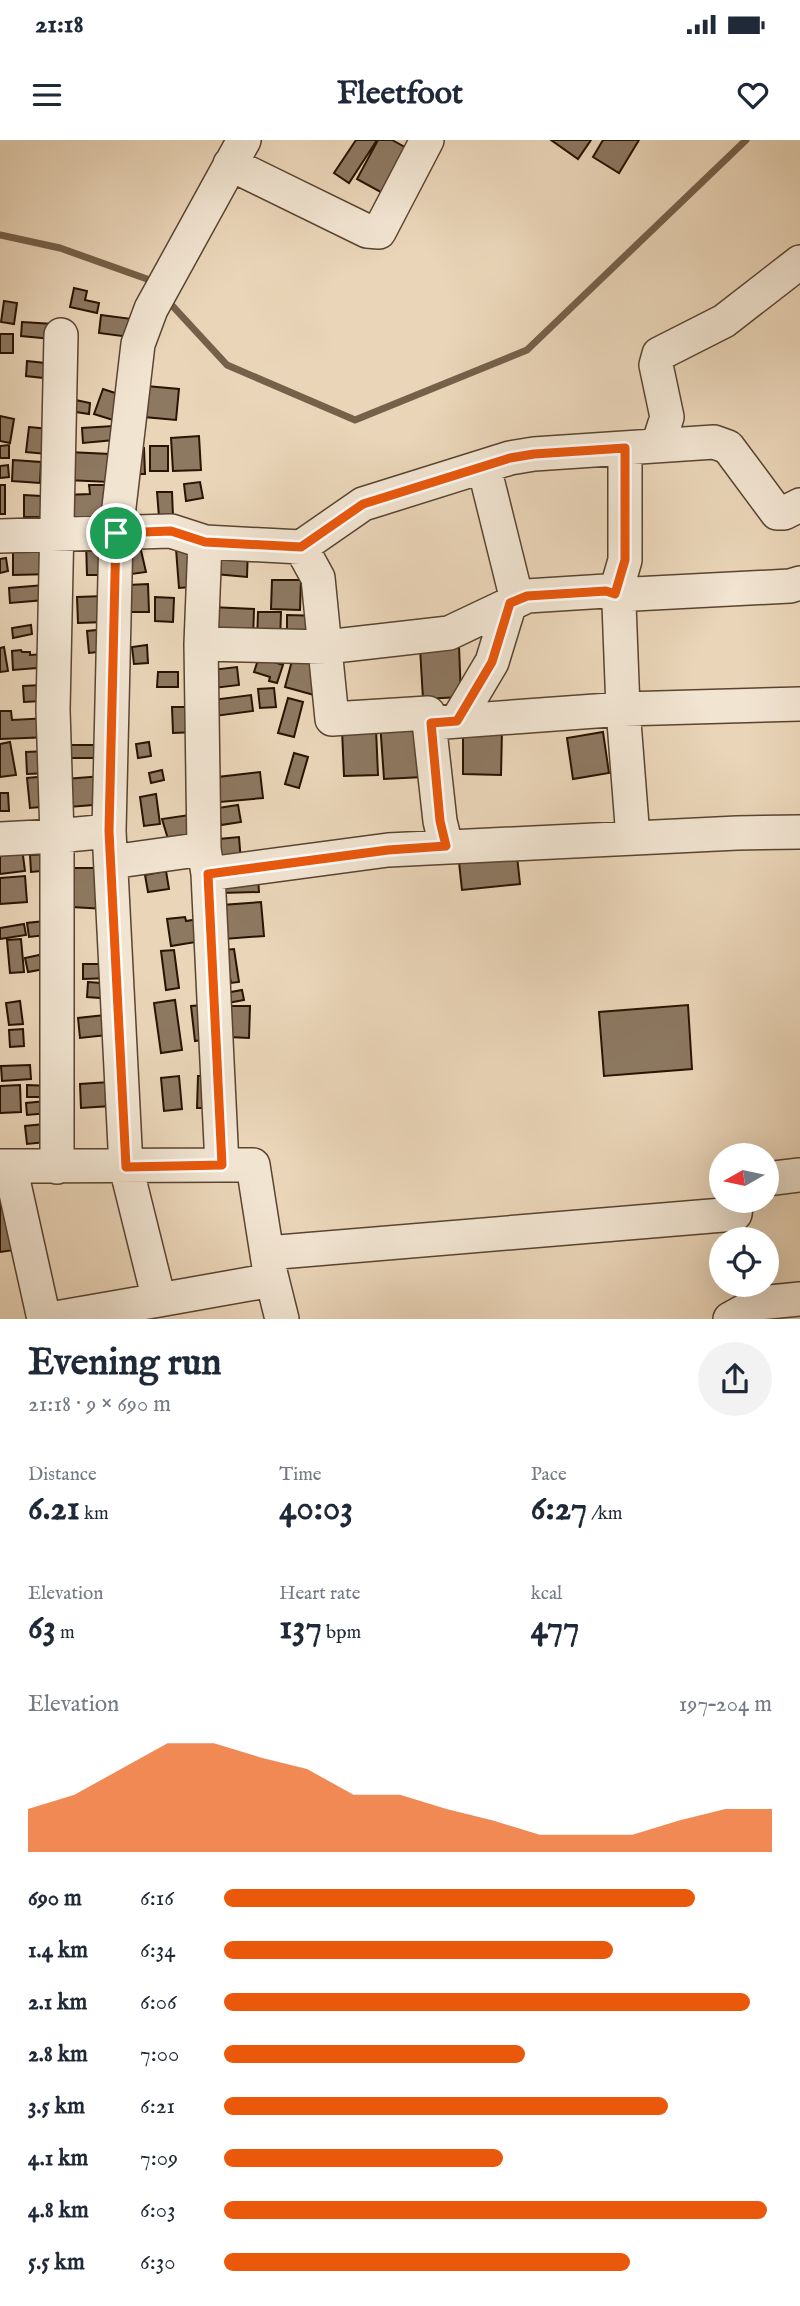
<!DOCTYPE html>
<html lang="en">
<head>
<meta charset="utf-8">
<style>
	body { margin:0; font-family:"IM FELL English",serif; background:#f2f2f3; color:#1f2937; height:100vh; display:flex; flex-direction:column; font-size:26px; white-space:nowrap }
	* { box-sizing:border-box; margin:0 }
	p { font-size:23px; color:#747a83 }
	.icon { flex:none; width:38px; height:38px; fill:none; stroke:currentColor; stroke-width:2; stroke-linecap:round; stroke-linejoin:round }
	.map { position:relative; height:1179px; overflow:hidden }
	.details { display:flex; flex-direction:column; background:#fff; flex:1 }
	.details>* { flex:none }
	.needle { width:46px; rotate:261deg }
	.buttons { position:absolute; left:709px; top:1003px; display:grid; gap:14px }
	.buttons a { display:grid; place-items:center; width:70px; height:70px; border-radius:50%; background:#fff; box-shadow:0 7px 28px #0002; font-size:35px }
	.pin { position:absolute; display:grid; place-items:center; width:60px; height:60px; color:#fff; margin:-30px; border:4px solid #fff; border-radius:50%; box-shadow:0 2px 7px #0007 }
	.round { display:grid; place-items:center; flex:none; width:74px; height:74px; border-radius:37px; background:#f2f2f3 }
	.overview { display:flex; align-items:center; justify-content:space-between; height:119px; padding:0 28px }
	h1 { font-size:38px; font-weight:700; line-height:52px }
	.figures { display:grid; grid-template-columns:repeat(3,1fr); gap:10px; height:119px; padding:7px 28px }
	.figures div { display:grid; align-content:center }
	.figures b { font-size:35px; font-weight:700 }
	.figures small { font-size:19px; font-weight:400 }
	.figures p { font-size:19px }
	.chart { height:196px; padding:14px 28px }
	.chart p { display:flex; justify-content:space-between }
	.chart svg { width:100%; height:126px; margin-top:7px; fill:#ea580c; opacity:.7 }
	ul { padding:0 28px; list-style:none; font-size:23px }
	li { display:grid; grid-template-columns:112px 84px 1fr; align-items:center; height:52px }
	li i { height:18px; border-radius:9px; background:#ea580c }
	.status { display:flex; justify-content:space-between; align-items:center; height:49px; padding:0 35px; background:#fff; direction:ltr }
	.status svg { height:19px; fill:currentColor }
	header { display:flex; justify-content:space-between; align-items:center; height:91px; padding:0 28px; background:#fff; font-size:32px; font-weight:700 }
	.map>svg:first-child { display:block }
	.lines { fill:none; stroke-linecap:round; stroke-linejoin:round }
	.stream { stroke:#75604a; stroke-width:7 }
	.building { fill:#8d7861; stroke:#291402; stroke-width:2 }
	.minor-casing { stroke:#594430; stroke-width:36 }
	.minor { stroke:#f1e4d1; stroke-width:33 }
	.route-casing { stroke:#fff; stroke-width:14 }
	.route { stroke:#ea580c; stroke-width:9 }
</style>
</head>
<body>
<div class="status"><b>21:18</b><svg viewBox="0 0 49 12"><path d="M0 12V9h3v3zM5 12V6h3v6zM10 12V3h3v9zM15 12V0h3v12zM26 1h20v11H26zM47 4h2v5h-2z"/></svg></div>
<header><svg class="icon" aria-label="menu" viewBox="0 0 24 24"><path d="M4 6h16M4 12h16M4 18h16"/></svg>Fleetfoot<svg class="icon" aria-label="heart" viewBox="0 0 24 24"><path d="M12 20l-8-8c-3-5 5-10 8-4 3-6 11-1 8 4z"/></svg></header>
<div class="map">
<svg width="800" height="1179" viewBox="0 0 800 1179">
	<rect width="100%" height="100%" fill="#ead5b8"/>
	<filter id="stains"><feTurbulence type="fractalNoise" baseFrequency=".00286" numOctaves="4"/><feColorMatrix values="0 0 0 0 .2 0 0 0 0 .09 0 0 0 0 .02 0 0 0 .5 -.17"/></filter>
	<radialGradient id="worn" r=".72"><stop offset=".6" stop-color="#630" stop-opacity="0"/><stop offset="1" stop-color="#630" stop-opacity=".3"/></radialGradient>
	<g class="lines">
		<path class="stream" d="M 0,95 L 60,108 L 147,139 L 154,146
			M 167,160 L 227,225 L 355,280 L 527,210 L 746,0"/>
	</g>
	<path class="building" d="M 356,0 L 377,0 L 349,43 L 334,33 Z
		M 378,0 L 392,0 L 410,10 L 386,55 L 357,39 Z
		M 551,0 L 591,0 L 578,19 Z
		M 603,0 L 639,0 L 619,33 L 593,17 Z
		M 74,148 L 87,151 L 85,160 L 99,163 L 97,173 L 70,167 Z
		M 4,161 L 17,163 L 14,184 L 1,182 Z
		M 101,175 L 132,179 L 129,197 L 99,193 Z
		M 22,182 L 53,184 L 52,199 L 21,196 Z
		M 0,194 L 13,194 L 13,213 L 0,213 Z
		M 27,221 L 54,224 L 52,239 L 26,236 Z
		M 146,246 L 179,249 L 176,280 L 144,277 Z
		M 103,249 L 121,255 L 113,280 L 94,274 Z
		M 71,259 L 90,263 L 89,274 L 69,271 Z
		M 0,276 L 14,279 L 10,303 L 0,301 Z
		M 113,286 L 114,300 L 83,303 L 82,288 Z
		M 29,287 L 49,289 L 47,314 L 26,312 Z
		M 199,296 L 201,330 L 173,331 L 171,298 Z
		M 9,305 L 9,318 L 0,318 L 0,306 Z
		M 150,306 L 168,306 L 168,331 L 150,331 Z
		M 137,308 L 144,308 L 145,334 L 138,334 Z
		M 68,312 L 110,314 L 109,342 L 67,340 Z
		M 13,320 L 41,322 L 40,343 L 12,341 Z
		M 8,325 L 9,337 L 0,338 L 0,326 Z
		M 200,342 L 203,358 L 186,361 L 184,344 Z
		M 0,345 L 5,345 L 5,374 L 0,374 Z
		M 89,345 L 109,345 L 110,379 L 64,380 L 64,355 L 90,354 Z
		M 157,352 L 172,352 L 173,377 L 159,377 Z
		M 24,355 L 41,356 L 41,377 L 24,377 Z
		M 86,401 L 107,401 L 108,435 L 87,435 Z
		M 140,406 L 146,432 L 132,434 L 127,409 Z
		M 202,406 L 202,446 L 179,448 L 176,409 Z
		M 212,406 L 248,408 L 247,437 L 215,434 Z
		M 52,411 L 53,434 L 13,435 L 13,412 Z
		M 6,418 L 8,431 L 0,433 L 0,419 Z
		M 272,440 L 301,440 L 300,470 L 271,469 Z
		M 148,444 L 149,472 L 129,472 L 128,445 Z
		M 44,445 L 45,460 L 10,463 L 9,448 Z
		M 104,456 L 105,482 L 78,483 L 77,457 Z
		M 155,457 L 174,458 L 173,482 L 155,481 Z
		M 211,467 L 254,469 L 253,501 L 210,500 Z
		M 258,472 L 281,472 L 280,503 L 257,502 Z
		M 287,475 L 320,476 L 319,505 L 287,503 Z
		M 31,485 L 32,494 L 13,498 L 12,488 Z
		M 106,489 L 108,511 L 89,513 L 87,491 Z
		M 147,505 L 148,523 L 134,524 L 132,507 Z
		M 459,506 L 461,557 L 423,559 L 420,508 Z
		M 4,507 L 8,531 L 0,532 L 0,508 Z
		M 21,510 L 22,512 L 30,512 L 30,515 L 48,514 L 49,527 L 13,530 L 12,511 Z
		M 259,517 L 283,525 L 277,543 L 269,541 L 270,537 L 254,532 Z
		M 293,517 L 322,524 L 314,555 L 285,547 Z
		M 237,527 L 239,545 L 214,548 L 211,530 Z
		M 158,532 L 178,532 L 178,547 L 157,547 Z
		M 41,545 L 42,561 L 24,562 L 23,546 Z
		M 274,548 L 276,567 L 260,568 L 258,549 Z
		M 251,555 L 253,571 L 215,576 L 212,560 Z
		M 288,558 L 303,562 L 294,597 L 278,593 Z
		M 172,567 L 196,567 L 197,592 L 173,593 Z
		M 0,571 L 11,571 L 12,580 L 49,578 L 50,597 L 0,599 Z
		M 419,580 L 423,637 L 384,639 L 380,582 Z
		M 463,588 L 502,589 L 501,635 L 463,634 Z
		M 376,589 L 378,635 L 344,636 L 342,590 Z
		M 603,592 L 609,633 L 573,639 L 567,598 Z
		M 10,602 L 16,635 L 0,637 L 0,604 Z
		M 149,602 L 151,616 L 138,618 L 136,604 Z
		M 65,605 L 103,605 L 104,618 L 66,618 Z
		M 49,611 L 50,633 L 27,634 L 26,612 Z
		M 294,613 L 308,617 L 299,648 L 285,644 Z
		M 162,630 L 164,640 L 151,643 L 149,633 Z
		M 260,632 L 263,658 L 220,662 L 218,637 Z
		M 48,636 L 51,666 L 30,668 L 27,638 Z
		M 102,636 L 105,664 L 69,667 L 66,639 Z
		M 0,653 L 8,653 L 9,671 L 0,671 Z
		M 156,654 L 160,684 L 144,686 L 140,657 Z
		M 238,665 L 241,682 L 221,685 L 218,668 Z
		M 189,675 L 195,695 L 168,699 L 162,679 Z
		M 239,697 L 241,722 L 221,724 L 219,699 Z
		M 21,700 L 25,731 L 0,734 L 0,703 Z
		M 516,706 L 520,744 L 462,750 L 458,713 Z
		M 50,714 L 51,730 L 31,732 L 30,715 Z
		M 73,728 L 106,728 L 105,769 L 72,767 Z
		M 166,731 L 169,749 L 148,752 L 145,735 Z
		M 25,736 L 27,762 L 0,764 L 0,738 Z
		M 258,738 L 259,752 L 221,753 L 221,739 Z
		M 261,762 L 264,796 L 224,799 L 222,765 Z
		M 185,777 L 186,781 L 199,779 L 202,801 L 171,806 L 167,779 Z
		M 53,780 L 54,794 L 29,797 L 27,783 Z
		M 24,784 L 26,795 L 0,799 L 0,788 Z
		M 21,799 L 24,832 L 10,833 L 7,800 Z
		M 234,809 L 239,842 L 231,843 L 225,810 Z
		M 174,810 L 179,848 L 166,850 L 161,811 Z
		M 53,812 L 55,827 L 28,832 L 25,818 Z
		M 83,824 L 111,824 L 111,838 L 83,839 Z
		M 88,842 L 114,844 L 113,859 L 87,857 Z
		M 242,850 L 244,860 L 222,864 L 220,854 Z
		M 175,860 L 182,910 L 161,913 L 154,863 Z
		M 20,861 L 23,884 L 9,885 L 6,863 Z
		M 204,865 L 208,899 L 195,901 L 191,866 Z
		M 688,865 L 692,929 L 604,936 L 599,872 Z
		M 230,866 L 250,866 L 249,898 L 229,897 Z
		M 114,874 L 116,894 L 80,898 L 78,878 Z
		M 23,889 L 24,906 L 10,907 L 9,890 Z
		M 30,925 L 31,939 L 2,941 L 1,926 Z
		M 179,936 L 182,969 L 164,971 L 161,938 Z
		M 198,936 L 211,936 L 210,968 L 197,968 Z
		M 109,942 L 111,966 L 81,968 L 80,944 Z
		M 20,945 L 21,972 L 0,973 L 0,946 Z
		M 27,945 L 50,946 L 50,957 L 27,957 Z
		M 46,961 L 48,973 L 27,975 L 26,963 Z
		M 54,983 L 56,1001 L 27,1004 L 25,986 Z
		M 0,1051 L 14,1110 L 0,1112 Z"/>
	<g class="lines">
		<g class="minor-casing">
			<path id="minor" d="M 230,24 L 367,91 L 379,92 L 427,0
				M 658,305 L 667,277 L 656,225 L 659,214 L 724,181 L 800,122
				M 625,308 L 625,420 L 615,455 L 790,446 L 800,443
				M 484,327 L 517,460
				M 0,396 L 171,391 L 205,402 L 301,407 L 363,364 L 510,318 L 534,314 L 714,302 L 728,307 L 777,373 L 784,373 L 800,365
				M 301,407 L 318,438 L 332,579 L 428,573 L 440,681 L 446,706
				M 201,504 L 326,507 L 449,493 L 527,456 L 606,451 L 612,452 L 619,464 L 623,569 L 633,698
				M 457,581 L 492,522 L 510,463
				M 431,583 L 623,569 L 800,564
				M 0,699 L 57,696 L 109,691
				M 111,722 L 204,709
				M 208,734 L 388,710 L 737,693 L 800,692
				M 222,1025 L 253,1025 L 269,1127 L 282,1179
				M 0,1026 L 222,1025 L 208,734 L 204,709 L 201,504 L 205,402
				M 10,1026 L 44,1179
				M 57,1027 L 57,696 L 53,570 L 61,195
				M 766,1039 L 800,1035
				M 267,1113 L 735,1074 L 737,1060
				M 159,1160 L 272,1140
				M 50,1179 L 159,1160 L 126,1027 L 109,691 L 116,393 L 138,204 L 151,169 L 244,0
				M 730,1179 L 759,1163 L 800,1159"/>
		</g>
		<use href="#minor" class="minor"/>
	</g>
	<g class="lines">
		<g class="route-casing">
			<path id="route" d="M 625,308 L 625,420 L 615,454 L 606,451 L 527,456 L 510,463 L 492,522 L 457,581 L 431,583 L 440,681 L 446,706 L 388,710 L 208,734 L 222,1025 L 126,1027 L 109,691 L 116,393 L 171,391 L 205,402 L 301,407 L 363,364 L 510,318 L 534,314 Z"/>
		</g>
		<use href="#route" class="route"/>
	</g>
	<rect width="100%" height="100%" filter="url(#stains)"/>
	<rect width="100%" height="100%" fill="url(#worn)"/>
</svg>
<div class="buttons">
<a><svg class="needle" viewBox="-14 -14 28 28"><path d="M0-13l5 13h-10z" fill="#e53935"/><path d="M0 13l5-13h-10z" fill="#747a83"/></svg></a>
<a><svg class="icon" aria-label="locate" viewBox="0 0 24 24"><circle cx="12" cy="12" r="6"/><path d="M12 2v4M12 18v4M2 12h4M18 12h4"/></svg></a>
</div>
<div class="pin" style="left:116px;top:393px;background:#1e9e55"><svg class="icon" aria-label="arrive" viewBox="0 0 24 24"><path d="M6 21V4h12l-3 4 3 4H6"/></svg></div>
</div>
<section class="details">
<div class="overview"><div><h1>Evening run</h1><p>21:18 · 9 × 690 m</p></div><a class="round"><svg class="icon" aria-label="share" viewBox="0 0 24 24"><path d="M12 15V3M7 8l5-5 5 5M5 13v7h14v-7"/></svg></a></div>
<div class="figures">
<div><p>Distance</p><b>6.21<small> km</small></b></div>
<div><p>Time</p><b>40:03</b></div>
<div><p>Pace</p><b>6:27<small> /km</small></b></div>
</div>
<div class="figures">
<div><p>Elevation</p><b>63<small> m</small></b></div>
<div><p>Heart rate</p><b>137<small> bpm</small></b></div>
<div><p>kcal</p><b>477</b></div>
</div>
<div class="chart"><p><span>Elevation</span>197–204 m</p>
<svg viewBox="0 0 160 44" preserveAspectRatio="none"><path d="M0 44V29L10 24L20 15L30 6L40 6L50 11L60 15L70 24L80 24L90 29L100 33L110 38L120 38L130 38L140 33L150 29L160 29V44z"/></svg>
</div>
<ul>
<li><b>690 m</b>6:16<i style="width:86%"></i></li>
<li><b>1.4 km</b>6:34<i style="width:71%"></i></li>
<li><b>2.1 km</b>6:06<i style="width:96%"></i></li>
<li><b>2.8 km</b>7:00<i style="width:55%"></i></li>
<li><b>3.5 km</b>6:21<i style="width:81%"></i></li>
<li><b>4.1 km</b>7:09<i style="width:51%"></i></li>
<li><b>4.8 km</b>6:03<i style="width:99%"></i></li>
<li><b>5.5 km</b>6:30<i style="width:74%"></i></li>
</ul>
</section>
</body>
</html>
